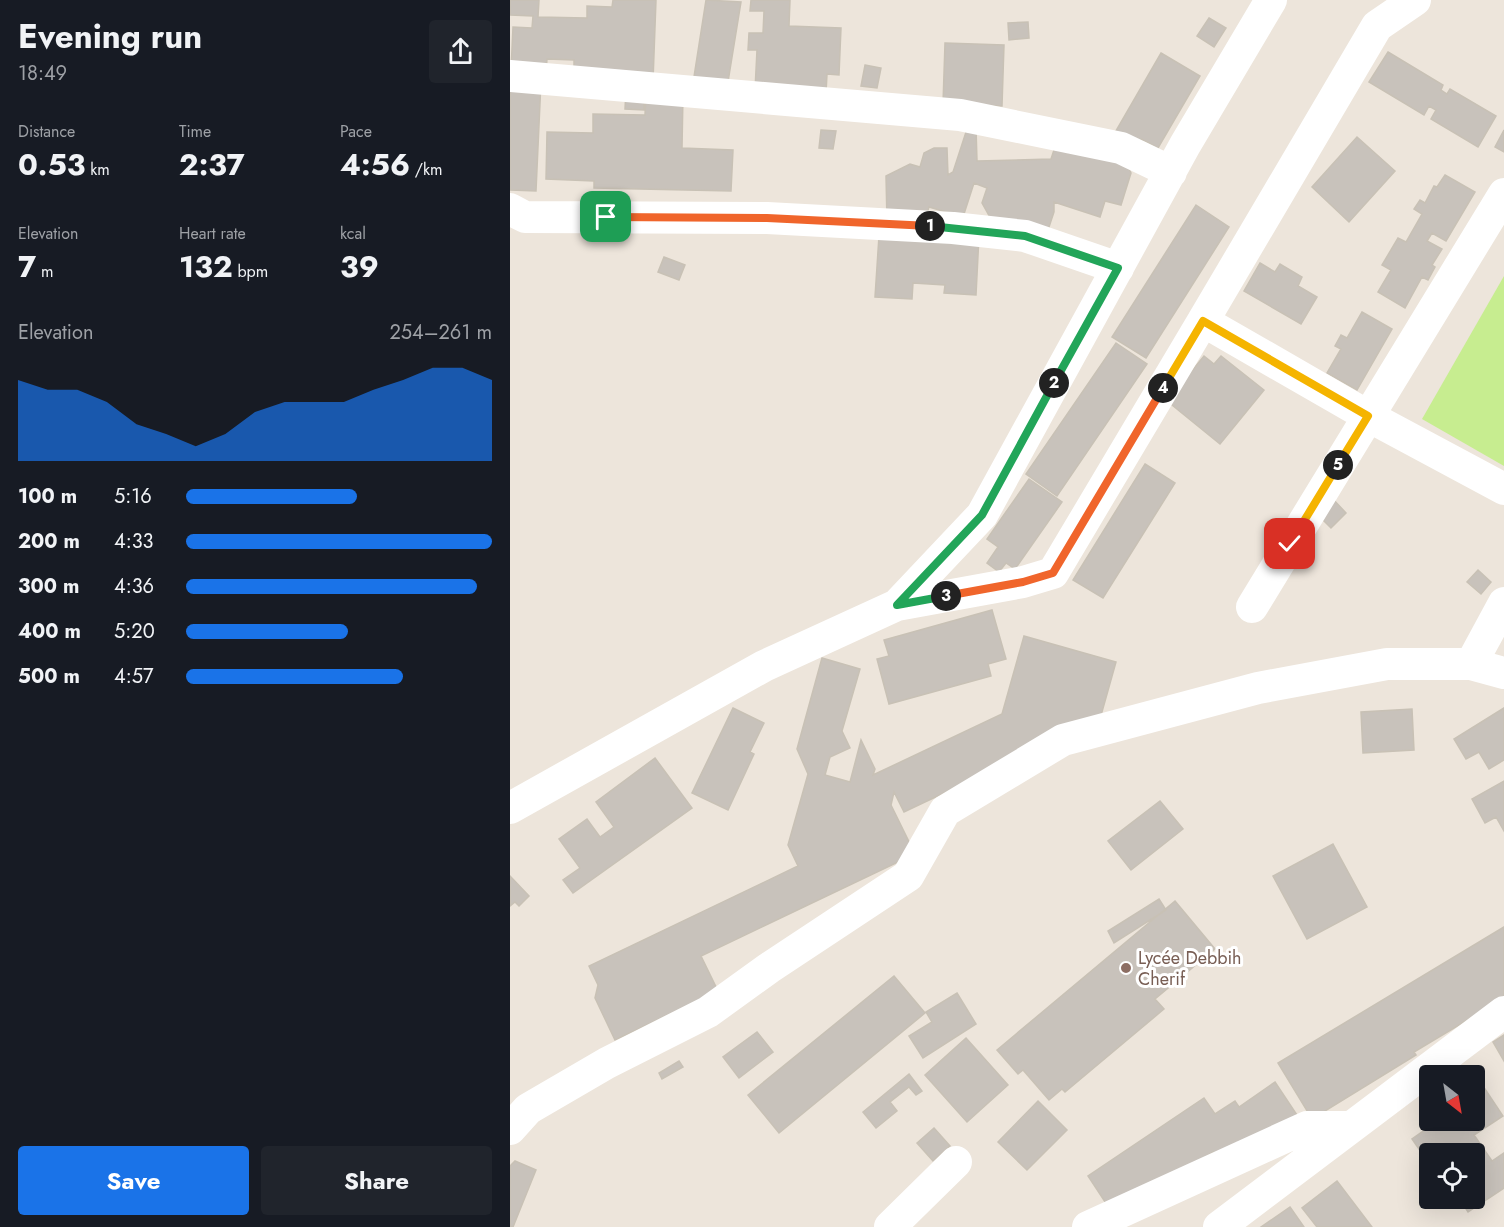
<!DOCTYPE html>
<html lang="en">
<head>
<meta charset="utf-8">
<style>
	body { margin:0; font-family:Jost,sans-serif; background:#20242c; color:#f1f3f6; height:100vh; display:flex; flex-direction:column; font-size:22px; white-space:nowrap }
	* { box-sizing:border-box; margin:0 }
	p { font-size:20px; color:#9ea1a6 }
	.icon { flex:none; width:33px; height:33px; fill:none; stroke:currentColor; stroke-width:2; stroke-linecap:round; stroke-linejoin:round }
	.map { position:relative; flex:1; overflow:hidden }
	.drawer { display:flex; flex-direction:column; background:#171b24; width:510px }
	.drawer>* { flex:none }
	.needle { width:39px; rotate:149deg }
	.tools { position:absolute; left:909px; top:1065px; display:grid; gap:12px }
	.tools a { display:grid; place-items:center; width:66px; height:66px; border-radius:6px; background:#171b24; box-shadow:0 6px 24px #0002; font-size:30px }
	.pin { position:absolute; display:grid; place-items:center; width:51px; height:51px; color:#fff; margin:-26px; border-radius:12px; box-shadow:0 3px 9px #0006 }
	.km { position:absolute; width:30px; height:30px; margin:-15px; border-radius:50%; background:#222; color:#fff; font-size:16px; line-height:30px; text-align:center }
	.round { display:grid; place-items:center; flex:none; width:63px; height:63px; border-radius:6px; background:#20242c }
	.headline { display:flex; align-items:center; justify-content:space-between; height:102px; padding:0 18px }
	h1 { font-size:33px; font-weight:700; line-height:45px }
	.stats { display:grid; grid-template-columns:repeat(3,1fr); gap:9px; height:102px; padding:6px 18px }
	.stats div { display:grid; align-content:center }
	.stats b { font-size:30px; font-weight:700 }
	.stats small { font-size:16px; font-weight:400 }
	.stats p { font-size:16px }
	.chart { height:168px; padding:12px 18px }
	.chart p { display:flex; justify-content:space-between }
	.chart svg { width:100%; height:108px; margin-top:6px; fill:#1a73e8; opacity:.7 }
	.action { display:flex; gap:12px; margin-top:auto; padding:12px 18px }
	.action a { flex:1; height:69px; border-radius:6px; background:#1a73e8; color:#fff; font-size:24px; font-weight:700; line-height:69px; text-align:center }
	.action a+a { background:#20242c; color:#f1f3f6 }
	ul { padding:0 18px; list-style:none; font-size:20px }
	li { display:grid; grid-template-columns:96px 72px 1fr; align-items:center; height:45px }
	li i { height:15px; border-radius:8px; background:#1a73e8 }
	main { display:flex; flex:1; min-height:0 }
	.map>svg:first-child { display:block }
	.pitch { fill:#c7ed90 }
	.building { fill:#c8c2bb; stroke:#c8c1b5; stroke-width:1.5 }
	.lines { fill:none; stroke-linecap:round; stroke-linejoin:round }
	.minor { stroke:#fff; stroke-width:32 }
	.split-1-casing { stroke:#fff; stroke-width:12 }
	.split-2-casing { stroke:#fff; stroke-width:12 }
	.split-3-casing { stroke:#fff; stroke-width:12 }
	.split-4-casing { stroke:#fff; stroke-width:12 }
	.split-5-casing { stroke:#fff; stroke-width:12 }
	.split-6-casing { stroke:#fff; stroke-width:12 }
	.split-1 { stroke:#f0652b; stroke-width:8 }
	.split-2 { stroke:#22a559; stroke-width:8 }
	.split-3 { stroke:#22a559; stroke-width:8 }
	.split-4 { stroke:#f0652b; stroke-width:8 }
	.split-5 { stroke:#f5b400; stroke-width:8 }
	.split-6 { stroke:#f5b400; stroke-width:8 }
	.education-dot { fill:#8d6e63; stroke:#fff; stroke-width:2 }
	.labels { text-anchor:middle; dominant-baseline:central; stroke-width:6; stroke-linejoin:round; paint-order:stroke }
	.education-label { font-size:18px; fill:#785e54; stroke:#fff; text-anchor:start }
</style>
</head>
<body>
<main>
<section class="drawer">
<div class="headline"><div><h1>Evening run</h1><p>18:49</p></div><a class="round"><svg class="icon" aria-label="share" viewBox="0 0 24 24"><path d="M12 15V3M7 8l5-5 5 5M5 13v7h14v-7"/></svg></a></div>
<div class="stats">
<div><p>Distance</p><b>0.53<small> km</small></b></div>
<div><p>Time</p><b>2:37</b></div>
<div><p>Pace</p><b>4:56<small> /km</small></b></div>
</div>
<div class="stats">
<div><p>Elevation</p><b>7<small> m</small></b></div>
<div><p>Heart rate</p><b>132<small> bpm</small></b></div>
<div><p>kcal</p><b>39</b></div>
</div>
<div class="chart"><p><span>Elevation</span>254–261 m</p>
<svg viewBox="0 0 160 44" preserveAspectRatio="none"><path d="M0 44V11L10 15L20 15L30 20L40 29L50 33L60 38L70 33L80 24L90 20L100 20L110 20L120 15L130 11L140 6L150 6L160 11V44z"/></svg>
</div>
<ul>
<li><b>100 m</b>5:16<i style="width:56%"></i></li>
<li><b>200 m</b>4:33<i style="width:100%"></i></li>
<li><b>300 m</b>4:36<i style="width:95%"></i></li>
<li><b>400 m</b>5:20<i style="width:53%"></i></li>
<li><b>500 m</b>4:57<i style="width:71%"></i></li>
</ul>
<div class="action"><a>Save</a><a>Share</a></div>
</section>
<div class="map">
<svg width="994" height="1227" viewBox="0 0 994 1227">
	<rect width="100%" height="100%" fill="#ede5db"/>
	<path class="pitch" d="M 994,276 L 994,466 L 912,419 Z"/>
	<path class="building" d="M 0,0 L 29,0 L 28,17 L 77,18 L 77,6 L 102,7 L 103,0 L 146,0 L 143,81 L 64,78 L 64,60 L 37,59 L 36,73 L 1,71 L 3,27 L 22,28 L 23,16 L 0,15 Z
		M 196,0 L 231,2 L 217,88 L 183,83 Z
		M 241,0 L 280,0 L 279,26 L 331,28 L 329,75 L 317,74 L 316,93 L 245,90 L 247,50 L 238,50 L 239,33 L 253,33 L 254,11 L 240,11 Z
		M 699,18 L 716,28 L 704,47 L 687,36 Z
		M 518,22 L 519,38 L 499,40 L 498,23 Z
		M 435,43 L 494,45 L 492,106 L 433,104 Z
		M 878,52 L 933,85 L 931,90 L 937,94 L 940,89 L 986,116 L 968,147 L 921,119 L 926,110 L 919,106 L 914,115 L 859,82 Z
		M 651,53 L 690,76 L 648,148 L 631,139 L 626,149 L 603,136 Z
		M 355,65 L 371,68 L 367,88 L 351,86 Z
		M 0,79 L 31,81 L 26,191 L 0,190 Z
		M 116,90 L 134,91 L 134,110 L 115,109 Z
		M 136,94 L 173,95 L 172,148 L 223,150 L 221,191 L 84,188 L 84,181 L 36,179 L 37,132 L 83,133 L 83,114 L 135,115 Z
		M 466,128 L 467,161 L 541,159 L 546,144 L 615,160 L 621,173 L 611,205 L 595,201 L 590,217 L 544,202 L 544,212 L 536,236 L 481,219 L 472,203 L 477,188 L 464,183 L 453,217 L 419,207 L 415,220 L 377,221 L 376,176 L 400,164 L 410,167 L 414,153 L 424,148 L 437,148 L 438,175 L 443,172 L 456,132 Z
		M 311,130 L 326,131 L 323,149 L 309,148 Z
		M 994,130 L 994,152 L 985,147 Z
		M 847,137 L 885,171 L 839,222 L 802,187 Z
		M 935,175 L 965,192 L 936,241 L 922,233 L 917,241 L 932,249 L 922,265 L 925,267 L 918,280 L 912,277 L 895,308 L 868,292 L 881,270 L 872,265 L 888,238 L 896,242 L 912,214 L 904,209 L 910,200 L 915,203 L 924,186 L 927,187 Z
		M 686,205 L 719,227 L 636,358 L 602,337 Z
		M 369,236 L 469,236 L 466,295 L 434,293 L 435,285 L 403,283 L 402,299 L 365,297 Z
		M 154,257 L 175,265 L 169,280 L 148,272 Z
		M 750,263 L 765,272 L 770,264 L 792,277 L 788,286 L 807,297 L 791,324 L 734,291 Z
		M 852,312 L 882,329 L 847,390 L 817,373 L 831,349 L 825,346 L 831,335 L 837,338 Z
		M 606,343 L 637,364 L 547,496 L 516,474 Z
		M 694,356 L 704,364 L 711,356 L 754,390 L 710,444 L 657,401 Z
		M 635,464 L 665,483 L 593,598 L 563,580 Z
		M 519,479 L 552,502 L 505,569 L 496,563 L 489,572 L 477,563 L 488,547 L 477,539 Z
		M 822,498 L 836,513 L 821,528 L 807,514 Z
		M 968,570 L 981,582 L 971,594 L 957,582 Z
		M 482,610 L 496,659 L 478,664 L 481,676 L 379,704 L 367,659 L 379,656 L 374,640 Z
		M 514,636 L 606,662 L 590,719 L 394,812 L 384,792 L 381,805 L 405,854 L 191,956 L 208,991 L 105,1040 L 85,998 L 88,985 L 79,966 L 288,866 L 278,845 L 298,774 L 287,749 L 312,658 L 350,669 L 332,731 L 340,748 L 320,757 L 315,775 L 340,782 L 351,740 L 365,769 L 363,775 L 492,714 Z
		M 223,708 L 254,723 L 240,752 L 244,754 L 218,810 L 182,793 Z
		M 994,708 L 994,760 L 979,769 L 969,752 L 956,759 L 944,739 Z
		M 902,709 L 904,750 L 853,753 L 851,712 Z
		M 145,758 L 182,808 L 63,893 L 53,880 L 70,868 L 49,839 L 77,819 L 90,837 L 104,827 L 86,802 Z
		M 994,781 L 994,831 L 986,817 L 975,823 L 962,799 Z
		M 650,801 L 673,829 L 621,870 L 598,841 Z
		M 823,844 L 857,907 L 797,939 L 763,876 Z
		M 0,876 L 19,896 L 9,906 L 5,902 L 0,906 Z
		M 649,899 L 656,910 L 604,943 L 598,931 Z
		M 665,901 L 705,949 L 645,999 L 654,1009 L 555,1092 L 552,1089 L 539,1100 L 513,1070 L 508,1074 L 487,1050 Z
		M 994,927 L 994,998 L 904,1052 L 906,1055 L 802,1119 L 768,1063 Z
		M 384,976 L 415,1013 L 269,1133 L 238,1095 Z
		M 447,993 L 466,1024 L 413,1058 L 399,1036 L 422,1022 L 416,1012 Z
		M 247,1032 L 263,1052 L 229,1078 L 213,1057 Z
		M 994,1035 L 994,1061 L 983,1042 Z
		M 456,1038 L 498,1085 L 457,1122 L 415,1075 Z
		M 169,1061 L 173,1067 L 152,1079 L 149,1073 Z
		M 399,1074 L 412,1091 L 406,1095 L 399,1087 L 380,1102 L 387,1111 L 366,1128 L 353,1112 Z
		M 765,1082 L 787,1115 L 712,1165 L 703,1152 L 605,1217 L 578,1176 L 694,1098 L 705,1114 L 725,1101 L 729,1107 Z
		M 975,1089 L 993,1116 L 964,1135 L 982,1161 L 994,1153 L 994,1188 L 958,1212 L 949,1198 L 964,1198 L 964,1154 L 920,1154 L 920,1165 L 902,1139 L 929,1120 L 964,1120 L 964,1097 Z
		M 528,1101 L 557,1130 L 517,1170 L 488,1142 Z
		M 424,1128 L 440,1146 L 423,1161 L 407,1143 Z
		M 5,1161 L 26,1170 L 3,1227 L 0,1227 L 0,1166 Z
		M 827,1181 L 862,1227 L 807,1227 L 792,1208 Z
		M 780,1207 L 794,1227 L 751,1227 Z"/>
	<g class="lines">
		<path class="minor" d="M 0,76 L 450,115 L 611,148 L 661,172
			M 0,209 L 15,217 L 257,218 L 443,228 L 515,236 L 608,268
			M 693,321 L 867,26 L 905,0
			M 387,605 L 513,582 L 543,573 L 693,321 L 858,416 L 994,489
			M 742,607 L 994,194
			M 961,664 L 994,603
			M 0,808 L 254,666 L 387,605 L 472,515 L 675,145 L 761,0
			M 0,1129 L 18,1109 L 97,1063 L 198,1012 L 259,968 L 398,876 L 435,811 L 553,740 L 748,688 L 877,664 L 961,664 L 994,673
			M 380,1227 L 446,1162
			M 578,1227 L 797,1127 L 840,1127
			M 709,1227 L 994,1012"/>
	</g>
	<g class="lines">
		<g class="split-1-casing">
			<path id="split-1" d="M 96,217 L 257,218 L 420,226"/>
		</g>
		<g class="split-2-casing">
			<path id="split-2" d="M 420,226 L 515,236 L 608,268 L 544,383"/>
		</g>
		<g class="split-3-casing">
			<path id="split-3" d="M 436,596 L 387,605 L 472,515 L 544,383"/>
		</g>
		<g class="split-4-casing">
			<path id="split-4" d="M 436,596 L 513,582 L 543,573 L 653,388"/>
		</g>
		<g class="split-5-casing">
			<path id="split-5" d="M 653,388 L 693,321 L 858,416 L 828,465"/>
		</g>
		<g class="split-6-casing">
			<path id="split-6" d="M 780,544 L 828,465"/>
		</g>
		<use href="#split-1" class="split-1"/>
		<use href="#split-2" class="split-2"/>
		<use href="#split-3" class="split-3"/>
		<use href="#split-4" class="split-4"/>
		<use href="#split-5" class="split-5"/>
		<use href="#split-6" class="split-6"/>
	</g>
	<circle class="education-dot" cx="616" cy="968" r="6"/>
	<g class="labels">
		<g class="education-label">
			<text x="628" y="958">Lycée Debbih<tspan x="628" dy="21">Cherif</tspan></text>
		</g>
	</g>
</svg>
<div class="tools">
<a><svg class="needle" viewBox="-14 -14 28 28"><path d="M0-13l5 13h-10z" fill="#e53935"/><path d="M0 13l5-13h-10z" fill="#9ea1a6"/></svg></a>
<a><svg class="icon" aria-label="locate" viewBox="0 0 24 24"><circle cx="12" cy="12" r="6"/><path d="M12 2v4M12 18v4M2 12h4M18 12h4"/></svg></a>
</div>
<div class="pin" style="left:96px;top:217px;background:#1e9e55"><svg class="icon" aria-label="arrive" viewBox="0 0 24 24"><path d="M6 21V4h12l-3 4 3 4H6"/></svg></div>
<div class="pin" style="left:780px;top:544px;background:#d93025"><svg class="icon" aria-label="check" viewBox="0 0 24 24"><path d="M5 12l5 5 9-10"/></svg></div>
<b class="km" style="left:420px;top:226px">1</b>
<b class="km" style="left:544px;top:383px">2</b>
<b class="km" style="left:436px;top:596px">3</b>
<b class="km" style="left:653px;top:388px">4</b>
<b class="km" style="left:828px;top:465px">5</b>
</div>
</main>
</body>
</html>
